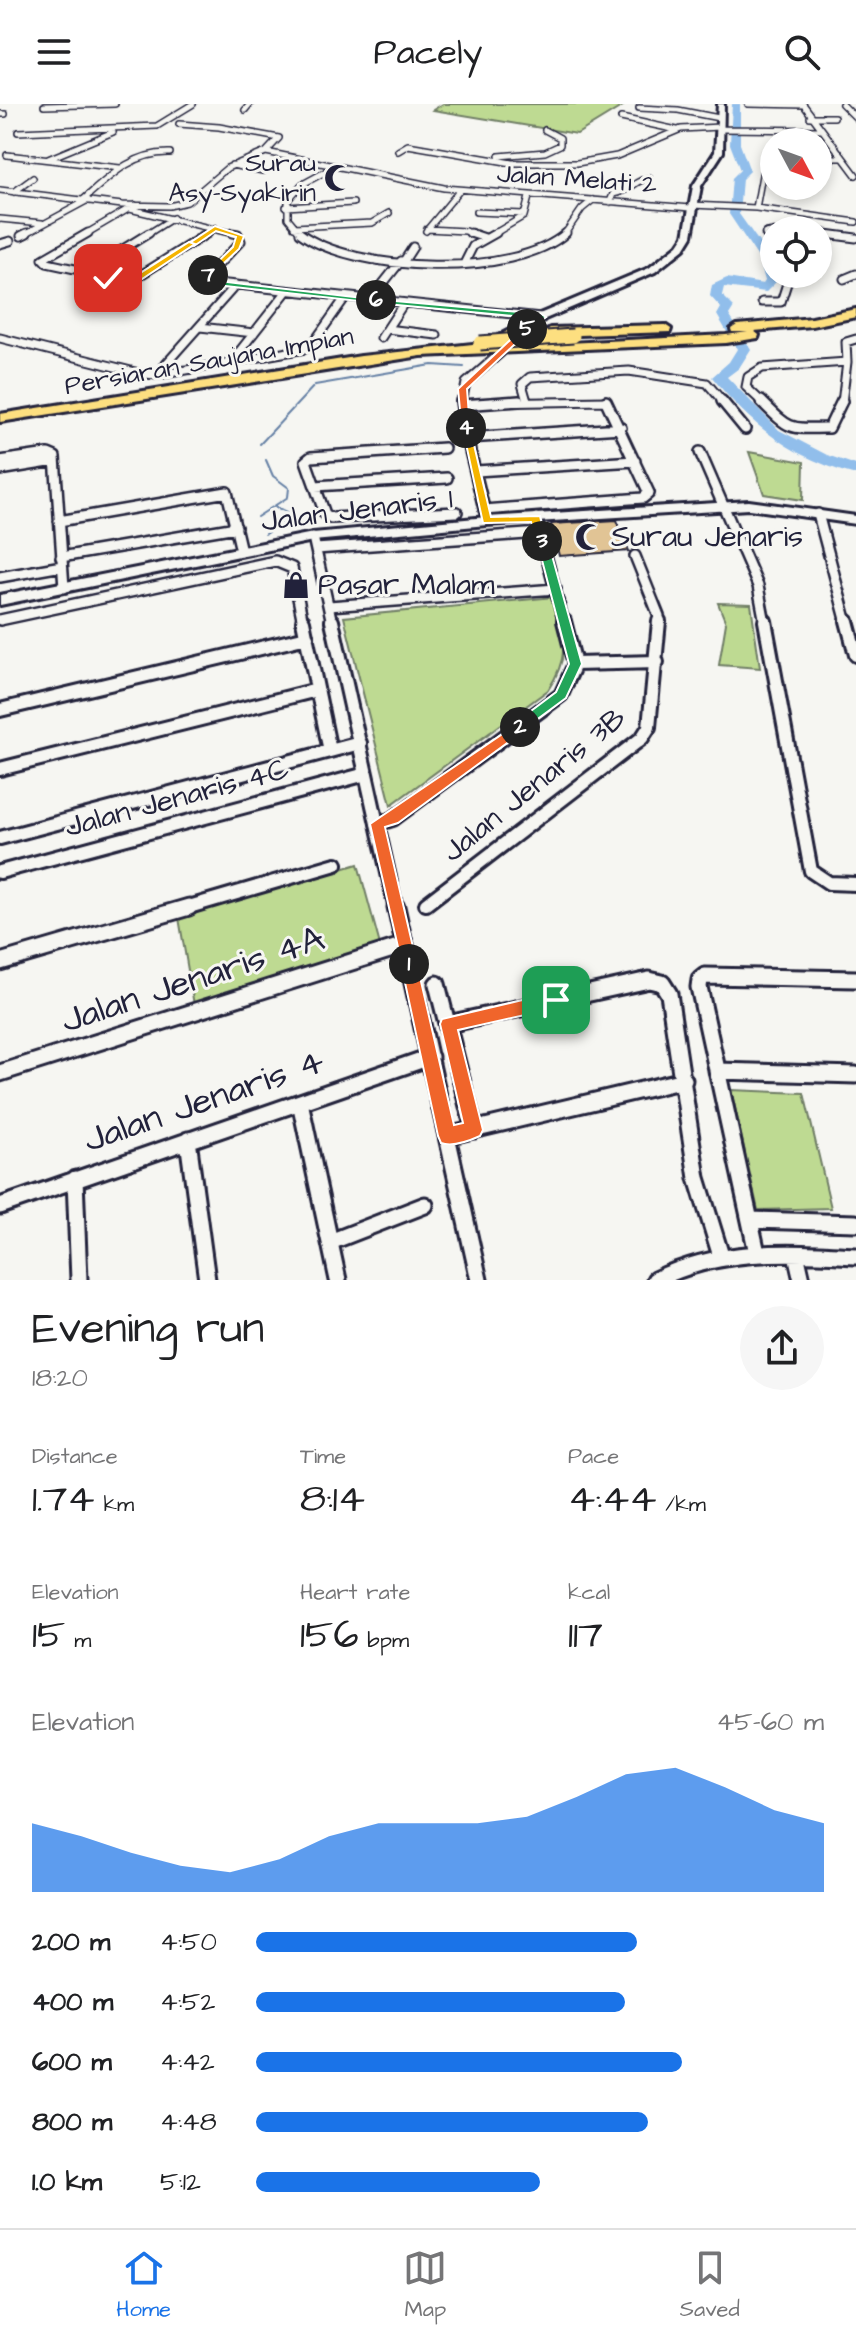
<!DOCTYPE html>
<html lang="en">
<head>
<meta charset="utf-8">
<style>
	body { margin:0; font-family:"Architects Daughter",sans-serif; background:#f6f6f6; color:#202124; height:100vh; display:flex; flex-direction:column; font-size:30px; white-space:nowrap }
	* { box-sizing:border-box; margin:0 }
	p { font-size:26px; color:#757577 }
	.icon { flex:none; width:44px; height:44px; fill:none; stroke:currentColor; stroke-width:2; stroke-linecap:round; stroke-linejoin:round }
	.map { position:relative; height:1176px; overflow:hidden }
	.drawer { display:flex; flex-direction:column; background:#fff; flex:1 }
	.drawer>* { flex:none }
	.needle { width:52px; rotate:131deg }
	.buttons { position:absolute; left:760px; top:24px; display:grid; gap:16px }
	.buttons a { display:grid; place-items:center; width:72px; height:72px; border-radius:50%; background:#fff; box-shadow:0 4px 12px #0003; font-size:40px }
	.pin { position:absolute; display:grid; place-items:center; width:68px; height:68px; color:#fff; margin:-34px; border-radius:16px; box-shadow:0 4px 12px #0006 }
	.km { position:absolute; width:40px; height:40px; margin:-20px; border-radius:50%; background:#222; color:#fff; font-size:22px; line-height:40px; text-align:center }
	.round { display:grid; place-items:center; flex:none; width:84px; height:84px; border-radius:42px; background:#f6f6f6 }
	.summary { display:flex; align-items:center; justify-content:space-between; height:136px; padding:0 32px }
	h1 { font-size:44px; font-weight:600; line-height:60px }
	.stats { display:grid; grid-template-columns:repeat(3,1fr); gap:12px; height:136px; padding:8px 32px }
	.stats div { display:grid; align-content:center }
	.stats b { font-size:40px; font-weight:600 }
	.stats small { font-size:22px; font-weight:400 }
	.stats p { font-size:22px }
	.chart { height:224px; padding:16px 32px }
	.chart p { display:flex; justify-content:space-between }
	.chart svg { width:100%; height:144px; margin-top:8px; fill:#1a73e8; opacity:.7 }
	ul { padding:0 32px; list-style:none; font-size:26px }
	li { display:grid; grid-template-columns:128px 96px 1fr; align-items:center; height:60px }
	li i { height:20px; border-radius:10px; background:#1a73e8 }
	header { display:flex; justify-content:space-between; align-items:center; height:104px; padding:0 32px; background:#fff; font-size:36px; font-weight:600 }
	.tabs { display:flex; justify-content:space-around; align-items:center; height:112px; border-top:2px solid #e0e0e0; background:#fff; font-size:22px; color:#757577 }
	.tabs a { display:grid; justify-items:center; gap:4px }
	.tabs .selected { color:#1a73e8 }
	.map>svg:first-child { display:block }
	.green { fill:#beda92; stroke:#707e66; stroke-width:2 }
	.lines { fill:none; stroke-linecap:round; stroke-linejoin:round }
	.stream { stroke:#6580a5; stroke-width:2 }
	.river { fill:#91beeb; fill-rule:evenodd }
	.building { fill:#e1c495; stroke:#22223b; stroke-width:2 }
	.street-far4-casing { stroke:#22223b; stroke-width:8 }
	.street-far3-casing { stroke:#22223b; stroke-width:11 }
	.street-far2-casing { stroke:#22223b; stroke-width:14 }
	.street-far1-casing { stroke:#22223b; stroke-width:18 }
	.street-casing { stroke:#22223b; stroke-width:21 }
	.secondary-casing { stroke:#22223b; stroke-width:6 }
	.highway-casing { stroke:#22223b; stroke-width:6 }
	.street-far4 { stroke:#f6f6f2; stroke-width:5 }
	.street-far3 { stroke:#f6f6f2; stroke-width:7 }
	.street-far2 { stroke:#f6f6f2; stroke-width:9 }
	.street-far1 { stroke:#f6f6f2; stroke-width:12 }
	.street { stroke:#f6f6f2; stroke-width:15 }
	.secondary { fill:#f6f6f2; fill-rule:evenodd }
	.highway { fill:#fddf80; fill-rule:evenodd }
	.highway-bridge-casing { stroke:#22223b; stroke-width:17; stroke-linecap:butt }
	.highway-bridge { stroke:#fddf80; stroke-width:13 }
	.split-1 { fill:#f0652b; stroke:#fff; stroke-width:2 }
	.split-2 { fill:#f0652b; stroke:#fff; stroke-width:2 }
	.split-3 { fill:#22a559; stroke:#fff; stroke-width:2 }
	.split-4 { fill:#f5b400; stroke:#fff; stroke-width:2 }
	.split-5 { fill:#f0652b; stroke:#fff; stroke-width:2 }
	.split-6 { fill:#22a559; stroke:#fff; stroke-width:2 }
	.split-7 { fill:#22a559; stroke:#fff; stroke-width:2 }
	.split-8 { fill:#f5b400; stroke:#fff; stroke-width:2 }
	.split-9 { fill:#f5b400; stroke:#fff; stroke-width:2 }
	.labels { text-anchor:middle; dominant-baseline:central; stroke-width:6; stroke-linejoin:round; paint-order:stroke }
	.far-poi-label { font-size:26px; fill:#22223b; stroke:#f6f6f2; text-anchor:end }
	.far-street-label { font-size:26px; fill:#22223b; stroke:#f6f6f2 }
	.street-label { font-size:30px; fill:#22223b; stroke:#f6f6f2 }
	.poi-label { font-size:30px; fill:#22223b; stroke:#f6f6f2; text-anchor:start }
	.near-street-label { font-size:36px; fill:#22223b; stroke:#f6f6f2 }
</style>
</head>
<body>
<header><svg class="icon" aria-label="menu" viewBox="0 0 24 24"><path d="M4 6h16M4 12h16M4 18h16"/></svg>Pacely<svg class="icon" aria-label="search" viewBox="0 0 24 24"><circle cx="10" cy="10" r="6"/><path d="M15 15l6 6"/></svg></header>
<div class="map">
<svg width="856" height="1176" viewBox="0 0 856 1176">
	<rect width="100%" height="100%" fill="#f6f6f2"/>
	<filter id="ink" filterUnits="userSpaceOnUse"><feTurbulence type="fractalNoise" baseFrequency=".0125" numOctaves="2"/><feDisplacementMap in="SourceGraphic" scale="16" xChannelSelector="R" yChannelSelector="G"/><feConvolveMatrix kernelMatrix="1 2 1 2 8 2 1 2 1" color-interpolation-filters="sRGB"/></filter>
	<g filter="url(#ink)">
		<path class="green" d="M 443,0 L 626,0 L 577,30 L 433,6 Z
			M 749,348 L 804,358 L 803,396 L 764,390 Z
			M 554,493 C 563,533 572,549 548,586 L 391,701 L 344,513 Z
			M 718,499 L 751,500 L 760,564 L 719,561 L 726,519 Z
			M 358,760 L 380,841 L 194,901 L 179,814 Z
			M 731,986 L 804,989 L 831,1104 L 758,1106 Z"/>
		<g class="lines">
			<path class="stream" d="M 260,340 L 315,281 L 432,261 L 464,263
				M 257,413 L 288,393 L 289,384 L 273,372 L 266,356
				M 265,430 L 289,413 L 288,409 L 276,403"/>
			<path class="river" d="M 732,0 L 740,0 L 740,40 L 750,67 L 742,75 L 739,110 L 771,155 L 777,177 L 766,188 L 724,183 L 722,191 L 734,203 L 729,211 L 751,245 L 739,264 L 727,273 L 779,326 L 827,351 L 856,361 L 856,371 C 794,355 751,322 712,273 L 729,258 L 737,245 L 717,211 L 721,204 L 710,192 L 712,181 L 727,174 L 763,180 L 765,177 L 759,155 L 729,110 L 732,74 L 740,66 L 730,40 Z"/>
		</g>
		<path class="building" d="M 617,416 L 629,447 L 559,452 L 551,420 Z"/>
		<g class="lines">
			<g class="street-far4-casing">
				<path id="street-far4" d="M 748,0 L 804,1
					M 803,0 L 856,71
					M 842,0 L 856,14
					M 44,2 L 115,0
					M 639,4 L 678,6 L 719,14
					M 245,6 L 250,0
					M 0,10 L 5,10
					M 810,13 L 834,13
					M 621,14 L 677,26
					M 179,20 L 219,23 L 279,34 L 266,48
					M 720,25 L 821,26
					M 18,28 L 157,22 L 193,0
					M 398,47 L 408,41 L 512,59 L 577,59 L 617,52 L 681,25 L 720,23
					M 7,51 L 120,64
					M 499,52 L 545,48 L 560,41 L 560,34 L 545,26
					M 818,54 L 842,54
					M 48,55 L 113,28
					M 232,61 L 263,67
					M 0,86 L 122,101 L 169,102 L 187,98 L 227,64 L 266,48 L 444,84 L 691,104
					M 14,88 L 33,74
					M 84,95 C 110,72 133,48 170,49
					M 610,98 L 613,90 C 632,87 634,76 649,74
					M 692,101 L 756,104 L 856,118
					M 286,103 L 353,99
					M 756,104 L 765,55 L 774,54
					M 130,105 L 238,131
					M 476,108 L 524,110
					M 0,115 L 42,119
					M 294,123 L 372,119 L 389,109
					M 427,125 L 465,127 L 476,131
					M 426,127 L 460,86
					M 818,129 L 831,131
					M 23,131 L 88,96
					M 84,131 L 135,101
					M 146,131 L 173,114
					M 204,131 L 215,124
					M 302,131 L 288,114 L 288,96 L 301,81 L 336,62
					M 492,131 L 524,112 L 529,93
					M 564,131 L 582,105 L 593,96
					M 766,131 L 774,128"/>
			</g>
			<g class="street-far3-casing">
				<path id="street-far3" d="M 232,129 L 238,130 L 241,137 L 206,174 L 208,178 L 541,213
					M 300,129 C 353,169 515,175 566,129
					M 470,129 L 485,134
					M 771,129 L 766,130 L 774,142
					M 818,129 L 856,134
					M 21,132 L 27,129
					M 0,140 L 10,137
					M 43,155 L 47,159 L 131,177 L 208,129
					M 43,155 L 88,129
					M 404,157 L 413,143
					M 464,160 L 473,142 L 496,129
					M 86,168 L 149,129
					M 844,175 L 856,170
					M 366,193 L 374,191 L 401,157
					M 762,198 L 781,198 L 790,170
					M 200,223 L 254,229
					M 387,225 L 437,231
					M 0,234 L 143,270 L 158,271 L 305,245 L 311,242 L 345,194
					M 381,234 L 404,199
					M 231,258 L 287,187
					M 847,258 L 846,238 L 856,235
					M 164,262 L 236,181
					M 527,297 L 522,280 L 530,273 L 629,267 L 707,279 L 724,299
					M 462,299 L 466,279 L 504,246
					M 486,299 L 606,297 L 607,299
					M 763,299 L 746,283 L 748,273 L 762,264 L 847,258
					M 842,299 L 847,258"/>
			</g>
			<g class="street-far2-casing">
				<path id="street-far2" d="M 461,297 L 465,326 L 486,413
					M 722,297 L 745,325
					M 761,297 C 790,326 788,325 829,324 L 842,297
					M 462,301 L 519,297
					M 467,334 L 621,324
					M 444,344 L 311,353 L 306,357 L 325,410 L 331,414 L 457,408
					M 700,348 L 758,482 L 765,519
					M 0,357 L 48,350 L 55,353 L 64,484
					M 0,366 L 55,357
					M 476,367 L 635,357
					M 315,382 L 447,374
					M 484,406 L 643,394 L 649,389 L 606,297
					M 818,410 L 847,519
					M 536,414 L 564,519
					M 59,417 L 227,388 L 241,447
					M 313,433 L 332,519
					M 316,445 L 540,429
					M 635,452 L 659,512 L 658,519
					M 61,453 L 236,423
					M 0,473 L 62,462
					M 329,502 L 556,485
					M 0,516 L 275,457 L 292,464 L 303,519"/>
			</g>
			<g class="street-far1-casing">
				<path id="street-far1" d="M 303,517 L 330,647
					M 332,517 L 396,805
					M 765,517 L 811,767 L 829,779 L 856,780
					M 847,517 L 856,551
					M 575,560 L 657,558
					M 0,606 L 307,533
					M 0,665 L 317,586
					M 377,720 L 393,715 L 561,591 L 575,560 L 564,517
					M 0,734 L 360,639
					M 0,768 L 366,670
					M 426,800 L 642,634 L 649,623 L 659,517
					M 182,805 L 336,760"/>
			</g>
			<g class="street-casing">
				<path id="street" d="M 396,803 L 479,1176
					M 0,858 L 189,803
					M 437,880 L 474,1026
					M 448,920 L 649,876 L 662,879 L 669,890 L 697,1074 L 721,1152
					M 717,967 L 856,971
					M 0,969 L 405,841
					M 300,998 L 338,1176
					M 447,1032 L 684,976
					M 188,1036 L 207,1176
					M 75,1075 L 79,1176
					M 0,1102 L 430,953
					M 750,1116 L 856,1119
					M 330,1138 L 425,1101
					M 757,1149 L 699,883 L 700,876 L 705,872 L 856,875
					M 796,1150 L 802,1176
					M 655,1176 C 720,1144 786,1148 856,1152"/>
			</g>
			<g class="secondary-casing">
				<path id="secondary" d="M 718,0 L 724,0 L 723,48 L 701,82 L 692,132 L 684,145 L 655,168 L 545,215 L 510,246 L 502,246 L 502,242 L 537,211 L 649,164 L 678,141 L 684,132 L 693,82 L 715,48 Z
					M 749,397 L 856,412 L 856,420 L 749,405 L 487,421 L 313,437 L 0,501 L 0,491 L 313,429 L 487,413 Z"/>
			</g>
			<g class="highway-casing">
				<path id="highway" d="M 856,205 L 856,213 L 812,222 L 754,227 L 759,231 L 758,234 L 726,239 L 421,252 L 0,318 L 0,310 L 361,252 L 482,239 L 489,243 L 726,231 L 748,228 L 732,228 L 731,225 L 737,221 L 812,214 Z
					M 530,215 L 541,218 L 510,235 L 498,232 Z
					M 665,221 L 671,225 L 670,228 L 550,232 L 544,228 L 550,224 Z"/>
			</g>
			<use href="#street-far4" class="street-far4"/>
			<use href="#street-far3" class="street-far3"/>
			<use href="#street-far2" class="street-far2"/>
			<use href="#street-far1" class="street-far1"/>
			<use href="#street" class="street"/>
			<use href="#secondary" class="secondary"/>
			<use href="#highway" class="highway"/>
			<g class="highway-bridge-casing">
				<path id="highway-bridge" d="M 480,239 L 573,232"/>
			</g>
			<use href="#highway-bridge" class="highway-bridge"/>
		</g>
	</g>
	<path class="split-1" d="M 409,853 L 417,860 L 454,1021 L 463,1019 L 440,920 L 442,915 L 556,888 L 564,896 L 556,904 L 458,926 L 483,1026 L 480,1032 C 469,1037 452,1043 441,1039 L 438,1032 L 401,860 Z"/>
	<path class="split-2" d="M 520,618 L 525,619 L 525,626 L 398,719 L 385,723 L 417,860 L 409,868 L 403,865 L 370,720 Z"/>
	<path class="split-3" d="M 542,434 L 548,437 L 582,560 L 566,594 L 520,628 L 515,626 L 515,619 L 556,588 L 569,560 L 537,437 Z"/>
	<path class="split-4" d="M 462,321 L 470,324 L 491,413 L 540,412 L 546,439 L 537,437 L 531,418 L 483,419 Z"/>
	<path class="split-5" d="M 524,223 L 531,225 L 467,285 L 470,324 L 462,326 L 458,285 Z"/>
	<path class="split-6" d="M 373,195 L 541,210 L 546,213 L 527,227 L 523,225 L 534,214 L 376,199 Z"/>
	<path class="split-7" d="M 205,170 L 211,170 L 210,176 L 380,196 L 376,199 L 208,180 L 201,176 Z"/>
	<path class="split-8" d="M 215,122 L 244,132 L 239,145 L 208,174 L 204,171 L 233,143 L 236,133 L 216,127 L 194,142 L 188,140 Z"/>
	<path class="split-9" d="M 189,138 L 195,140 L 139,177 L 105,174 L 134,173 Z"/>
	<defs>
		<g id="mosque-bare" transform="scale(2.16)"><path d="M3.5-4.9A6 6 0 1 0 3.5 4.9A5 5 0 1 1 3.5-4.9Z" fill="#22223b" stroke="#f6f6f2" stroke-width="2.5" paint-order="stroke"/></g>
		<g id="shop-bare" transform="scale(2.16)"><path d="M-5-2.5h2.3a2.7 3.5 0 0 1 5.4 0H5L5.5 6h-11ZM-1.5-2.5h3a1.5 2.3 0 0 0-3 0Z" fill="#22223b" stroke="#f6f6f2" stroke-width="2.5" paint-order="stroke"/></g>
	</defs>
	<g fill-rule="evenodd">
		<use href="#mosque-bare" x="338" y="74"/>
		<use href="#mosque-bare" x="589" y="433"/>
		<use href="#shop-bare" x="296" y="481"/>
	</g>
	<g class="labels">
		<g class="far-poi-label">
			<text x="316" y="59">Surau<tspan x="316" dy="30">Asy-Syakirin</tspan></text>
		</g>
		<g class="far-street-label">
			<text transform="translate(577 75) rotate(4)">Jalan Melati 2</text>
			<text transform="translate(209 257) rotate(-10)">Persiaran Saujana Impian</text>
		</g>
		<g class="street-label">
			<text transform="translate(357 406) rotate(-7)">Jalan Jenaris 1</text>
			<text transform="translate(534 681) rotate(-39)">Jalan Jenaris 3B</text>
			<text transform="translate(177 694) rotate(-15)">Jalan Jenaris 4C</text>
		</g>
		<g class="poi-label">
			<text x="611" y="433">Surau Jenaris</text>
			<text x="318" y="481">Pasar Malam</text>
		</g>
		<g class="near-street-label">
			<text transform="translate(193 876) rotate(-18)">Jalan Jenaris 4A</text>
			<text transform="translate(204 997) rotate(-19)">Jalan Jenaris 4</text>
		</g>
	</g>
</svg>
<div class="buttons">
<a><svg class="needle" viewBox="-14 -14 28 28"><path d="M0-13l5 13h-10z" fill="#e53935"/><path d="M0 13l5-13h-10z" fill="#757577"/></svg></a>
<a><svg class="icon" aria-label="locate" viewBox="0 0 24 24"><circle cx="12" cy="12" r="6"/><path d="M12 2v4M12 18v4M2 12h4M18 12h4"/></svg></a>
</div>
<div class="pin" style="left:556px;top:896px;background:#1e9e55"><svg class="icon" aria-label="arrive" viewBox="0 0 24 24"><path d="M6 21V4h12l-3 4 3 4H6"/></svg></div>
<div class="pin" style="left:108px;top:174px;background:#d93025"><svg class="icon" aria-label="check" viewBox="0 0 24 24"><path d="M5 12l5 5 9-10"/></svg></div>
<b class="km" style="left:409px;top:860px">1</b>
<b class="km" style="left:520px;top:623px">2</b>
<b class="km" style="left:542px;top:437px">3</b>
<b class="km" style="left:466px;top:324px">4</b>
<b class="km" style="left:527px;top:225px">5</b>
<b class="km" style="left:376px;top:196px">6</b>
<b class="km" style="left:208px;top:171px">7</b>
</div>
<section class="drawer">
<div class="summary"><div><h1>Evening run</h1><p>18:20</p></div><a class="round"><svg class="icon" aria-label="share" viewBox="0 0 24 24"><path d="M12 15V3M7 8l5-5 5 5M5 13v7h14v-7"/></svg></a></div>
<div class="stats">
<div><p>Distance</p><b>1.74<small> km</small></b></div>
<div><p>Time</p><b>8:14</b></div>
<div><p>Pace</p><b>4:44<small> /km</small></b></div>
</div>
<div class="stats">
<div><p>Elevation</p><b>15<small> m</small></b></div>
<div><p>Heart rate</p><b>156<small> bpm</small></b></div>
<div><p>kcal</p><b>117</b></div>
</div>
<div class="chart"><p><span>Elevation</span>45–60 m</p>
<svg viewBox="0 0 160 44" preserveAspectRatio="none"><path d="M0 44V23L10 27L20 32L30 36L40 38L50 34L60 27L70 23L80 23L90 23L100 21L110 15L120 8L130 6L140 12L150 19L160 23V44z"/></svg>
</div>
<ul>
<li><b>200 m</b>4:50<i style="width:67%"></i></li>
<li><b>400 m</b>4:52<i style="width:65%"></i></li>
<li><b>600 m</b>4:42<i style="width:75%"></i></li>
<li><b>800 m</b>4:48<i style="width:69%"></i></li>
<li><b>1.0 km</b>5:12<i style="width:50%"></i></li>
</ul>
</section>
<nav class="tabs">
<a class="selected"><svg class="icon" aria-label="home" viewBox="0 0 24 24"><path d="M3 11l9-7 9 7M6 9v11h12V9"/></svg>Home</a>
<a><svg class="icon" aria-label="map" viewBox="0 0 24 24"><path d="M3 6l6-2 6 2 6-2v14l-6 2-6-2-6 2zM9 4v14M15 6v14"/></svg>Map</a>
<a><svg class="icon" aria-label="saved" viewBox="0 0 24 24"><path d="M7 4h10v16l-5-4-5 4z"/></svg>Saved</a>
</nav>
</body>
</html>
